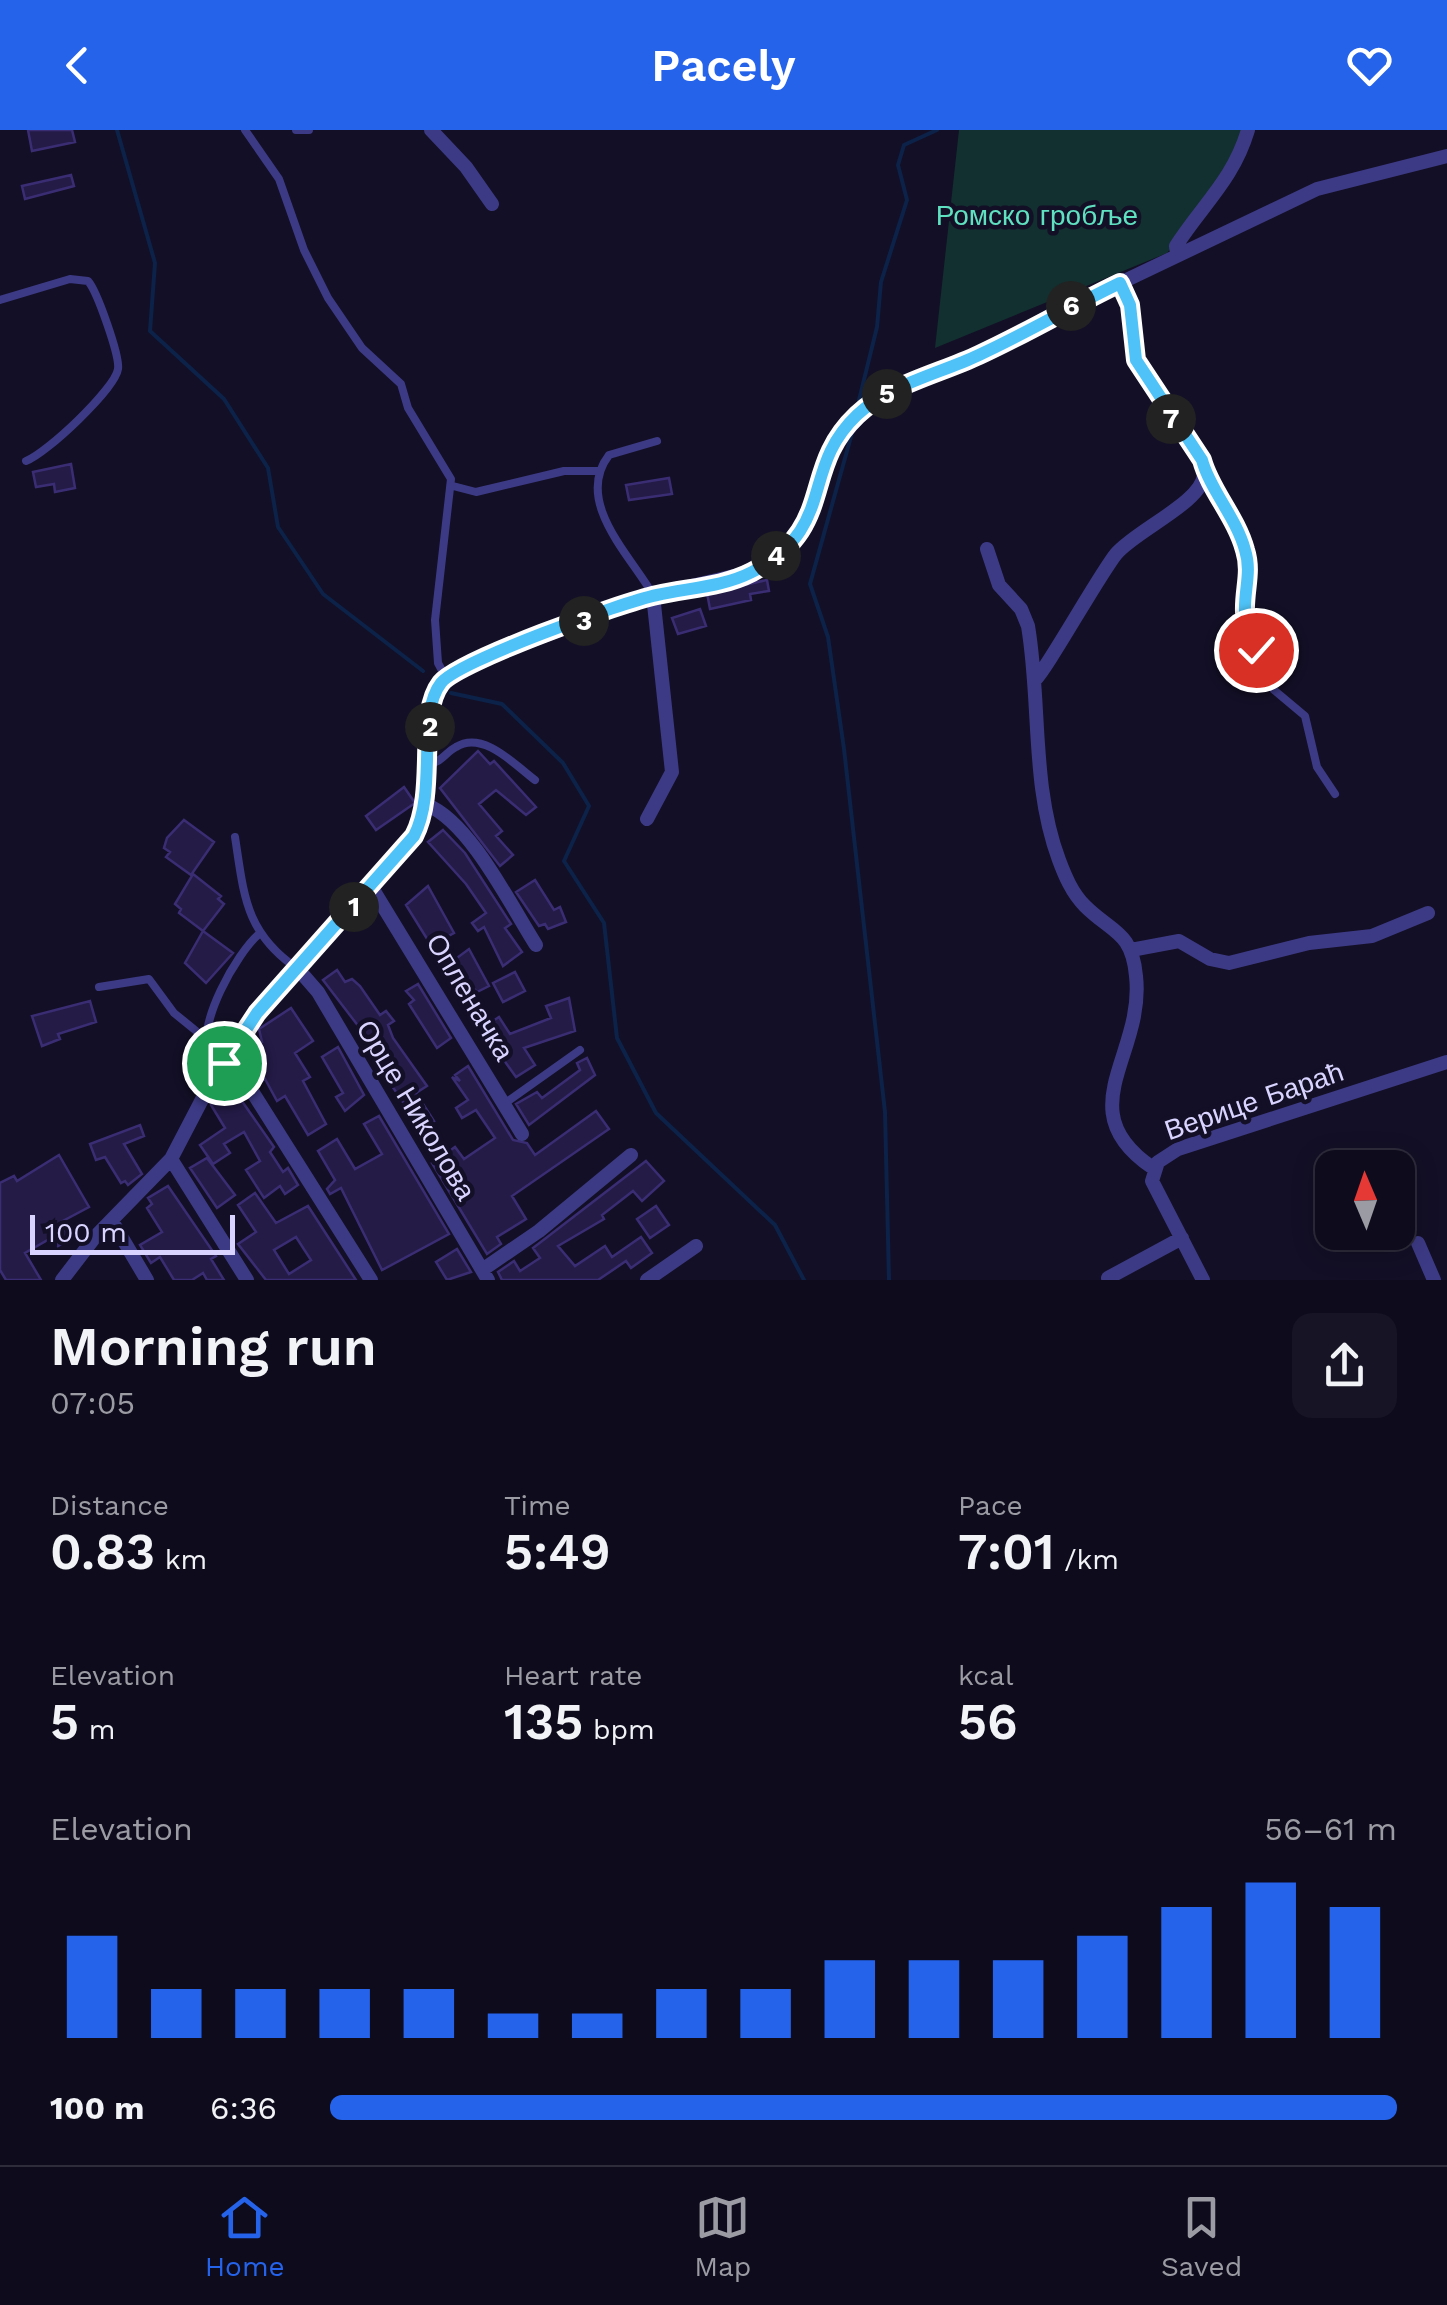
<!DOCTYPE html>
<html lang="en">
<head>
<meta charset="utf-8">
<style>
	body { margin:0; font-family:"Work Sans",sans-serif; background:#171425; color:#f1f3f6; height:100vh; display:flex; flex-direction:column; font-size:38px; white-space:nowrap }
	* { box-sizing:border-box; margin:0 }
	p { font-size:32px; color:#9b9ba3 }
	.icon { flex:none; width:55px; height:55px; fill:none; stroke:currentColor; stroke-width:2; stroke-linecap:round; stroke-linejoin:round }
	.map { position:relative; height:1150px; overflow:hidden }
	.drawer { display:flex; flex-direction:column; background:#0e0b1c; flex:1 }
	.drawer>* { flex:none }
	.needle { width:65px; rotate:358deg }
	.fabs { position:absolute; left:1315px; top:1020px; display:grid; gap:20px }
	.fabs a { display:grid; place-items:center; width:100px; height:100px; border-radius:20px; background:#0e0b1c; box-shadow:0 5px 25px #0003,0 0 0 2px #2e2b3b; font-size:50px }
	.scale { position:absolute; left:30px; bottom:25px; width:205px; box-sizing:border-box; padding-left:10px; border:5px solid #d9d4ff; border-top:0; font-size:28px; line-height:35px; white-space:nowrap; color:#d9d4ff; -webkit-text-stroke:8px #130f26; paint-order:stroke }
	.pin { position:absolute; display:grid; place-items:center; width:85px; height:85px; color:#fff; margin:-42px; border:5px solid #fff; border-radius:50%; box-shadow:0 2px 10px #0007 }
	.km { position:absolute; width:50px; height:50px; margin:-25px; border-radius:50%; background:#222; color:#fff; font-size:28px; line-height:50px; text-align:center }
	.round { display:grid; place-items:center; flex:none; width:105px; height:105px; border-radius:20px; background:#171425 }
	.headline { display:flex; align-items:center; justify-content:space-between; height:170px; padding:0 50px }
	h1 { font-size:55px; font-weight:600; line-height:75px }
	.metrics { display:grid; grid-template-columns:repeat(3,1fr); gap:15px; height:170px; padding:10px 50px }
	.metrics div { display:grid; align-content:center }
	.metrics b { font-size:50px; font-weight:600 }
	.metrics small { font-size:28px; font-weight:400 }
	.metrics p { font-size:28px }
	.chart { height:280px; padding:20px 50px }
	.chart p { display:flex; justify-content:space-between }
	.chart svg { width:100%; height:180px; margin-top:10px; stroke:#2563eb; stroke-width:6 }
	ul { padding:0 50px; list-style:none; font-size:32px }
	li { display:grid; grid-template-columns:160px 120px 1fr; align-items:center; height:75px }
	li i { height:25px; border-radius:12px; background:#2563eb }
	header { display:flex; justify-content:space-between; align-items:center; height:130px; padding:0 50px; background:#2563eb; color:#fff; font-size:45px; font-weight:600 }
	.tab-bar { display:flex; justify-content:space-around; align-items:center; height:140px; border-top:2px solid #2e2b3b; background:#0e0b1c; font-size:28px; color:#9b9ba3 }
	.tab-bar a { display:grid; justify-items:center; gap:5px }
	.tab-bar .current { color:#2563eb }
	.map>svg:first-child { display:block }
	.green { fill:#12302f }
	.lines { fill:none; stroke-linecap:round; stroke-linejoin:round }
	.stream { stroke:#0c2248; stroke-width:4 }
	.building { fill:#241b47; stroke:#3b2d73; stroke-width:2.5; fill-rule:evenodd }
	.service { stroke:#3d3a85; stroke-width:8 }
	.minor { stroke:#3d3a85; stroke-width:14 }
	.route-casing { stroke:#fff; stroke-width:20 }
	.route { stroke:#4fc3f7; stroke-width:12 }
	.labels { text-anchor:middle; dominant-baseline:central; stroke-width:9; stroke-linejoin:round; paint-order:stroke }
	.park-label { font-size:28px; fill:#5fe0c0; stroke:#130f26 }
	.street-label { font-size:28px; fill:#d9d4ff; stroke:#130f26 }
</style>
</head>
<body>
<header><svg class="icon" aria-label="back" viewBox="0 0 24 24"><path d="M15 5l-7 7 7 7"/></svg>Pacely<svg class="icon" aria-label="heart" viewBox="0 0 24 24"><path d="M12 20l-8-8c-3-5 5-10 8-4 3-6 11-1 8 4z"/></svg></header>
<div class="map">
<svg width="1447" height="1150" viewBox="0 0 1447 1150">
	<rect width="100%" height="100%" fill="#130f26"/>
	<path class="green" d="M 959,0 L 1247,0 L 1199,83 L 1167,123 L 935,218 Z"/>
	<g class="lines">
		<path class="stream" d="M 117,0 L 155,133 L 150,201 L 224,269 L 268,338 L 278,397 L 323,464 L 423,541
			M 859,270 L 877,197 L 881,152 L 907,70 L 898,35 L 904,15 L 937,0
			M 852,303 L 810,454 L 828,507 L 844,619 L 885,982 L 889,1150
			M 451,563 L 502,574 L 563,633 L 589,676 L 564,731 L 604,793 L 617,908 L 656,983 L 775,1095 L 804,1150"/>
	</g>
	<path class="building" d="M 28,0 L 72,0 L 75,12 L 32,21 Z
		M 71,45 L 74,56 L 25,69 L 22,56 Z
		M 71,334 L 75,358 L 55,362 L 54,354 L 36,357 L 33,342 Z
		M 669,348 L 672,364 L 629,370 L 626,355 Z
		M 767,450 L 769,461 L 750,464 L 751,470 L 710,479 L 707,463 Z
		M 700,479 L 706,496 L 678,504 L 672,488 Z
		M 478,621 L 490,634 L 494,631 L 536,677 L 526,685 L 496,660 L 479,674 L 502,701 L 496,706 L 513,725 L 500,736 L 440,658 Z
		M 404,657 L 415,673 L 376,700 L 366,686 Z
		M 184,690 L 214,712 L 191,745 L 166,727 L 170,722 L 164,718 L 167,708 Z
		M 443,700 L 465,723 L 511,794 L 505,798 L 522,822 L 503,836 L 484,797 L 478,801 L 472,793 L 486,783 L 466,754 L 428,712 Z
		M 193,744 L 221,766 L 218,769 L 224,774 L 203,801 L 179,783 L 181,779 L 175,774 Z
		M 535,750 L 554,780 L 560,777 L 566,792 L 548,799 L 545,794 L 539,796 L 516,762 Z
		M 428,756 L 454,803 L 441,810 L 439,806 L 429,812 L 406,775 Z
		M 203,801 L 233,823 L 206,853 L 185,833 Z
		M 469,819 L 489,856 L 477,862 L 466,849 L 461,852 L 450,833 Z
		M 337,840 L 345,852 L 352,849 L 360,856 L 380,885 L 386,881 L 394,891 L 388,895 L 393,908 L 427,956 L 416,963 L 434,991 L 423,998 L 419,993 L 414,997 L 405,983 L 409,981 L 375,931 L 382,927 L 323,850 Z
		M 515,842 L 525,861 L 503,872 L 493,853 Z
		M 418,854 L 451,908 L 437,918 L 409,874 L 414,870 L 406,861 Z
		M 569,868 L 575,901 L 524,918 L 535,935 L 516,947 L 487,907 L 492,903 L 487,895 L 499,887 L 510,904 L 551,888 L 546,876 Z
		M 90,871 L 96,892 L 58,904 L 60,909 L 42,916 L 32,886 Z
		M 291,878 L 313,911 L 295,923 L 310,947 L 303,951 L 326,994 L 308,1005 L 285,966 L 277,971 L 265,949 L 259,953 L 242,926 L 262,912 L 259,899 Z
		M 338,917 L 364,965 L 345,981 L 336,967 L 343,963 L 322,927 Z
		M 587,928 L 595,945 L 529,995 L 516,974 L 537,962 L 542,968 L 580,940 L 577,933 Z
		M 468,936 L 513,1010 L 527,1013 L 535,1025 L 596,981 L 609,999 L 512,1066 L 526,1089 L 497,1107 L 501,1114 L 487,1124 L 432,1033 L 455,1017 L 464,1029 L 495,1008 L 476,980 L 462,988 L 456,978 L 468,970 L 452,947 L 460,951 L 455,945 Z
		M 230,954 L 274,1017 L 270,1022 L 283,1042 L 288,1038 L 298,1055 L 285,1064 L 280,1056 L 264,1068 L 246,1040 L 260,1031 L 244,1002 L 224,1014 L 230,1023 L 213,1034 L 200,1015 L 225,998 L 211,975 L 219,961 Z
		M 379,986 L 449,1104 L 382,1140 L 341,1058 L 330,1064 L 327,1059 L 335,1050 L 318,1021 L 337,1009 L 355,1039 L 382,1024 L 364,994 Z
		M 140,995 L 144,1006 L 124,1014 L 142,1044 L 128,1055 L 125,1051 L 121,1053 L 105,1027 L 96,1030 L 90,1014 Z
		M 59,1025 L 89,1077 L 61,1092 L 70,1109 L 58,1116 L 53,1107 L 25,1123 L 41,1150 L 6,1150 L 0,1140 L 0,1053 L 14,1046 L 17,1051 Z
		M 207,1028 L 235,1065 L 217,1078 L 190,1038 Z
		M 646,1031 L 664,1051 L 642,1071 L 633,1061 L 602,1085 L 604,1089 L 558,1116 L 575,1136 L 605,1116 L 612,1127 L 641,1107 L 652,1123 L 631,1138 L 626,1131 L 598,1150 L 502,1150 L 498,1142 L 514,1131 L 520,1141 L 540,1128 L 533,1118 Z
		M 168,1056 L 216,1126 L 211,1129 L 224,1150 L 207,1150 L 203,1143 L 192,1150 L 174,1150 L 160,1127 L 151,1133 L 140,1115 L 162,1102 L 147,1078 L 152,1074 L 148,1068 Z
		M 255,1063 L 276,1093 L 308,1076 L 356,1150 L 266,1150 L 238,1114 L 256,1102 L 238,1075 ZM 296,1107 L 311,1130 L 289,1144 L 274,1120 Z
		M 656,1076 L 669,1095 L 650,1108 L 637,1089 Z
		M 457,1119 L 471,1142 L 447,1150 L 436,1132 Z"/>
	<g class="lines">
		<path class="service" d="M 245,0 L 279,49 L 304,120 L 328,168 L 362,218 L 401,254 L 408,278 L 451,349 L 435,490 L 438,533 L 446,548
			M 296,0 L 309,0
			M 0,170 L 70,149 L 88,151 C 97,161 120,226 118,239 C 115,259 46,324 26,331
			M 1204,344 L 1223,370 L 1243,413 L 1249,437 L 1246,489 L 1266,545 L 1274,560 L 1305,586 L 1317,637 L 1335,664
			M 453,356 L 476,362 L 564,341 L 600,341
			M 653,465 C 632,427 573,372 609,325 L 657,311
			M 429,634 C 442,632 445,623 456,617 C 483,600 515,635 535,650
			M 235,707 C 244,765 245,803 298,839
			M 99,857 L 149,849 L 174,883 L 206,909
			M 224,933 L 209,925 C 196,895 236,824 259,804
			M 504,974 L 580,920"/>
		<path class="minor" d="M 431,0 L 466,37 L 492,74
			M 1177,125 L 1176,116 C 1203,74 1233,50 1248,0
			M 987,419 L 999,455 L 1021,479 L 1028,496 C 1041,573 1031,655 1059,730 C 1065,746 1072,763 1085,776 C 1112,803 1132,801 1136,846 C 1145,926 1067,980 1153,1038
			M 1034,551 C 1044,544 1099,445 1116,424 C 1136,400 1203,372 1204,344 C 1205,325 1157,268 1145,247 C 1128,216 1138,178 1120,153
			M 427,675 C 470,692 511,776 536,815
			M 647,689 L 672,642 L 653,465
			M 372,758 L 522,1004
			M 1131,820 L 1179,811 L 1210,829 L 1229,833 L 1309,813 L 1372,806 L 1428,783
			M 298,839 L 318,862 L 488,1150
			M 224,933 L 243,947 L 371,1150
			M 171,1029 L 247,1150
			M 112,1091 L 147,1150
			M 1418,1113 L 1434,1150
			M 482,1140 L 539,1101 L 631,1025
			M 1108,1148 L 1182,1108
			M 62,1150 L 95,1107 L 171,1029 L 208,958 L 257,883 L 413,706 L 427,675 L 432,572 L 440,553 L 458,538 L 653,465 L 751,442 L 795,411 L 806,397 L 820,343 L 834,315 L 871,273 L 981,224 L 1049,187 L 1317,59 L 1447,26
			M 647,1150 L 696,1116
			M 1203,1150 L 1152,1051 L 1158,1032 L 1178,1019 L 1447,932"/>
	</g>
	<g class="lines">
		<g class="route-casing">
			<path id="route" d="M 224,933 L 257,883 L 414,706 C 438,660 416,585 441,553 C 458,531 623,472 657,465 C 688,458 723,457 752,442 C 838,397 799,340 857,285 C 890,254 939,244 979,225 C 1027,203 1072,176 1120,153 L 1130,175 L 1136,230 L 1202,330 C 1210,360 1236,387 1245,420 C 1252,442 1244,460 1245,482 C 1246,495 1252,508 1256,520"/>
		</g>
		<use href="#route" class="route"/>
	</g>
	<g class="labels">
		<g class="park-label">
			<text x="1037" y="85">Ромско гробље</text>
		</g>
		<g class="street-label">
			<text transform="translate(470 867) rotate(59)">Опленачка</text>
			<text transform="translate(1254 971) rotate(-19)">Верице Бараћ</text>
			<text transform="translate(416 980) rotate(59)">Орце Николова</text>
		</g>
	</g>
</svg>
<div class="fabs">
<a><svg class="needle" viewBox="-14 -14 28 28"><path d="M0-13l5 13h-10z" fill="#e53935"/><path d="M0 13l5-13h-10z" fill="#9b9ba3"/></svg></a>
</div>
<div class="scale">100 m</div>
<div class="pin" style="left:224px;top:933px;background:#1e9e55"><svg class="icon" aria-label="arrive" viewBox="0 0 24 24"><path d="M6 21V4h12l-3 4 3 4H6"/></svg></div>
<div class="pin" style="left:1256px;top:520px;background:#d93025"><svg class="icon" aria-label="check" viewBox="0 0 24 24"><path d="M5 12l5 5 9-10"/></svg></div>
<b class="km" style="left:354px;top:777px">1</b>
<b class="km" style="left:430px;top:597px">2</b>
<b class="km" style="left:584px;top:491px">3</b>
<b class="km" style="left:776px;top:426px">4</b>
<b class="km" style="left:887px;top:264px">5</b>
<b class="km" style="left:1071px;top:176px">6</b>
<b class="km" style="left:1171px;top:289px">7</b>
</div>
<section class="drawer">
<div class="headline"><div><h1>Morning run</h1><p>07:05</p></div><a class="round"><svg class="icon" aria-label="share" viewBox="0 0 24 24"><path d="M12 15V3M7 8l5-5 5 5M5 13v7h14v-7"/></svg></a></div>
<div class="metrics">
<div><p>Distance</p><b>0.83<small> km</small></b></div>
<div><p>Time</p><b>5:49</b></div>
<div><p>Pace</p><b>7:01<small> /km</small></b></div>
</div>
<div class="metrics">
<div><p>Elevation</p><b>5<small> m</small></b></div>
<div><p>Heart rate</p><b>135<small> bpm</small></b></div>
<div><p>kcal</p><b>56</b></div>
</div>
<div class="chart"><p><span>Elevation</span>56–61 m</p>
<svg viewBox="0 0 160 44" preserveAspectRatio="none"><path d="M5 44V19M15 44V32M25 44V32M35 44V32M45 44V32M55 44V38M65 44V38M75 44V32M85 44V32M95 44V25M105 44V25M115 44V25M125 44V19M135 44V12M145 44V6M155 44V12"/></svg>
</div>
<ul>
<li><b>100 m</b>6:36<i style="width:100%"></i></li>
</ul>
</section>
<nav class="tab-bar">
<a class="current"><svg class="icon" aria-label="home" viewBox="0 0 24 24"><path d="M3 11l9-7 9 7M6 9v11h12V9"/></svg>Home</a>
<a><svg class="icon" aria-label="map" viewBox="0 0 24 24"><path d="M3 6l6-2 6 2 6-2v14l-6 2-6-2-6 2zM9 4v14M15 6v14"/></svg>Map</a>
<a><svg class="icon" aria-label="saved" viewBox="0 0 24 24"><path d="M7 4h10v16l-5-4-5 4z"/></svg>Saved</a>
</nav>
</body>
</html>
